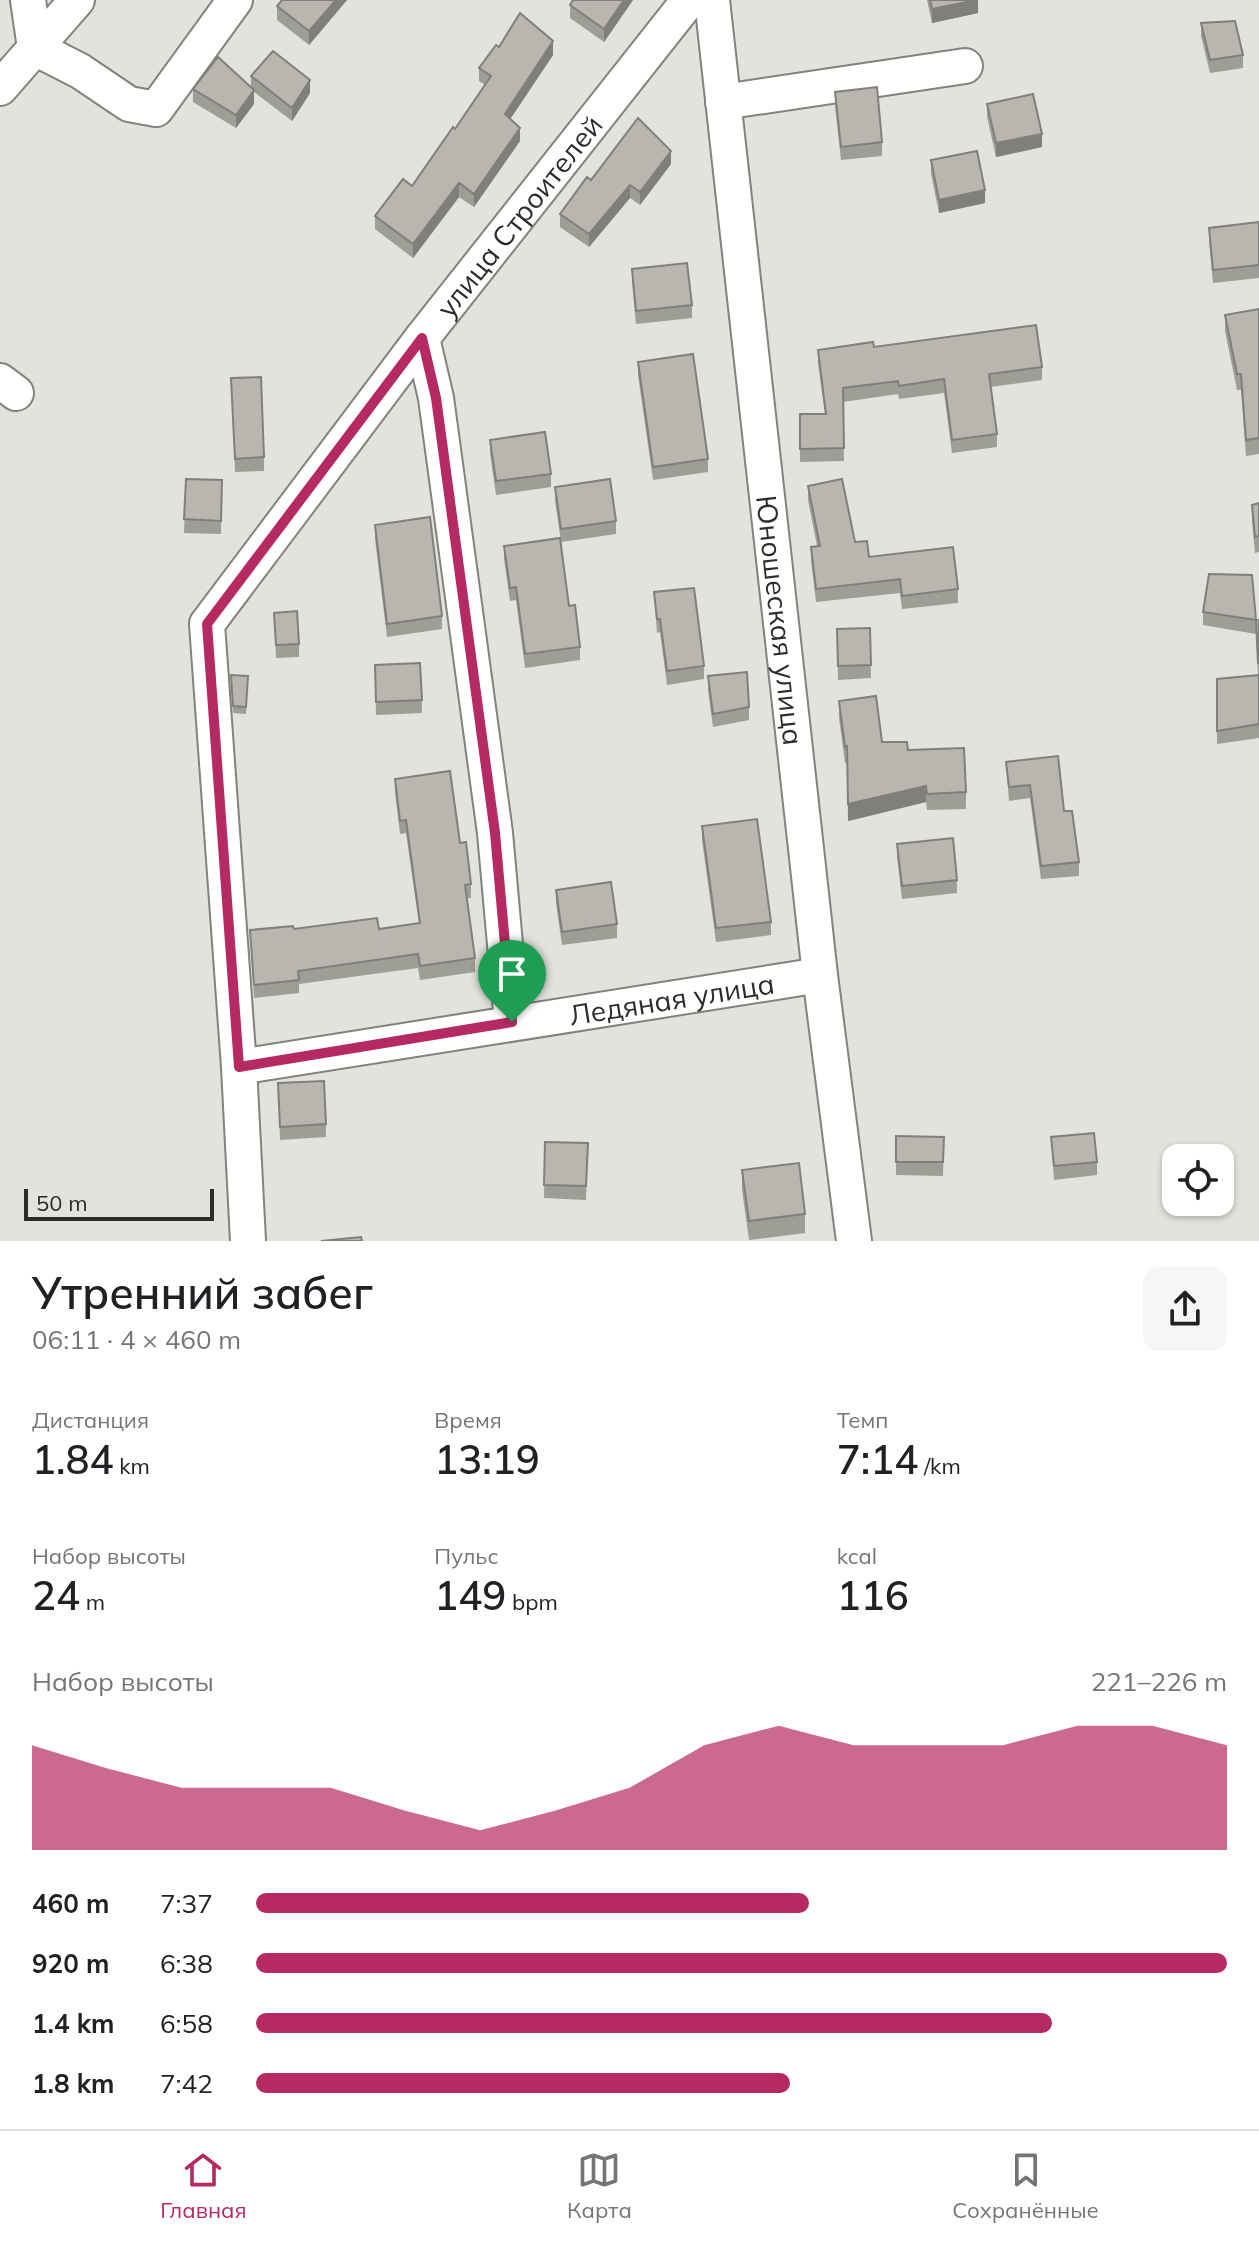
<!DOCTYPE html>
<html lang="ru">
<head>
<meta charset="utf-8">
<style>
	body { margin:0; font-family:Mulish,sans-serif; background:#f6f6f6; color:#202124; height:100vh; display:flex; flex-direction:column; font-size:30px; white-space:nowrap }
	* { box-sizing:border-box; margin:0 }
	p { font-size:26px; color:#757577 }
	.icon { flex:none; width:44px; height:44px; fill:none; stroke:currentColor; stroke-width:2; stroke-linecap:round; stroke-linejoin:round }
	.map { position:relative; height:1241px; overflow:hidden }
	.details { display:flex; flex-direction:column; background:#fff; flex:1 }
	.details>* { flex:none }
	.fabs { position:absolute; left:1162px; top:1144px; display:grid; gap:16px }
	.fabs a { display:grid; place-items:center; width:72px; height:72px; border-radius:16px; background:#fff; box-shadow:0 2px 6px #0004; font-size:40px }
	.scale { position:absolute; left:24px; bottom:20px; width:190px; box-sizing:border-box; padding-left:8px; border:4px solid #2b2c29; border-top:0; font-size:22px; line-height:28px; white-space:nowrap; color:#2b2c29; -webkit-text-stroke:6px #e1e3dc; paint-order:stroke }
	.pin { position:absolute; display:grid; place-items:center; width:68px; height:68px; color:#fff; margin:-82px -34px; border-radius:50% 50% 50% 0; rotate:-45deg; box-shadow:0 0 8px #0007 }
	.pin .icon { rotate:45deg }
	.round { display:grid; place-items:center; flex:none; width:84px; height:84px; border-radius:16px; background:#f6f6f6 }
	.summary { display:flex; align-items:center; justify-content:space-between; height:136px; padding:0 32px }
	h1 { font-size:44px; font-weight:600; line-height:60px }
	.figures { display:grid; grid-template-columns:repeat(3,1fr); gap:12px; height:136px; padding:8px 32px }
	.figures div { display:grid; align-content:center }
	.figures b { font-size:40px; font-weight:600 }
	.figures small { font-size:22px; font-weight:400 }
	.figures p { font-size:22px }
	.chart { height:224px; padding:16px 32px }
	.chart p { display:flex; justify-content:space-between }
	.chart svg { width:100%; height:144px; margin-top:8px; fill:#b62a63; opacity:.7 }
	ul { padding:0 32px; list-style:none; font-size:26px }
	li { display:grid; grid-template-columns:128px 96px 1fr; align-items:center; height:60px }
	li i { height:20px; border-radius:10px; background:#b62a63 }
	.tab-bar { display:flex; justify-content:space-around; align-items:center; height:112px; border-top:2px solid #e0e0e0; background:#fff; font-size:22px; color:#757577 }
	.tab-bar a { display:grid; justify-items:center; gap:4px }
	.tab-bar .current { color:#b62a63 }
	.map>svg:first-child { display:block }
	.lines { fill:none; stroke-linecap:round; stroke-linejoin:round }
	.minor-casing { stroke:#81837c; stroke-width:38 }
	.minor { stroke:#fff; stroke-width:34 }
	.wall { fill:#9e9d96 }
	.shaded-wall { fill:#817f7a }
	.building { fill:#b8b6af; stroke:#817f7a; stroke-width:2 }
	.route-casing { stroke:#fff; stroke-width:16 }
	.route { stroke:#b62a63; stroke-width:10 }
	.labels { text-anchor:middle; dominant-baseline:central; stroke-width:7; stroke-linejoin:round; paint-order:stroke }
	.street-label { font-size:28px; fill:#2b2c29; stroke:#e1e3dc }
</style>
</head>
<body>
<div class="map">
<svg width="1259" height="1241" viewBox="0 0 1259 1241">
	<rect width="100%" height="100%" fill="#e1e3dc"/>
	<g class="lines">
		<g class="minor-casing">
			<g id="minor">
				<path d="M 28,0 L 35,48 L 77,0"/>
				<path id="s1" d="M 712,0 L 820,975 L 854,1241"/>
				<path d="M 0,88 L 35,48 L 80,71 L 129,104 L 156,109 L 235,0"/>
				<path d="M 723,102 L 965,66"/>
				<path d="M 422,338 L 436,398 L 495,833 L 512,1022"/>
				<path d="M 0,381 L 16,393"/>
				<path id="s2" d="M 239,1067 L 820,975"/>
				<path id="s3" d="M 248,1241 L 239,1067 L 207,624 L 422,338 L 689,0"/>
			</g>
		</g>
		<use href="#minor" class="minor"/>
	</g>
	<path class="wall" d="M 347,0 L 309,45 L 277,20 L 277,6 Z
		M 633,0 L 604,42 L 570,18 L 570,5 Z
		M 927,0 L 978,0 L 978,13 L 932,23 Z
		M 1201,23 L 1243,55 L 1243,68 L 1210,73 L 1201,36 Z
		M 499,47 L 553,55 L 510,119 L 520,141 L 474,207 L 459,197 L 413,258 L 375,229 L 375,216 L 412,186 L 455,129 L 485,85 L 479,81 L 479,68 Z
		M 251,76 L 310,93 L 292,121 L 254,92 L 254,104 L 236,128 L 193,102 L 193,89 L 251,88 Z
		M 835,92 L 882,142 L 882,156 L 841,160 L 835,106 Z
		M 987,104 L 1042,147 L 996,157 L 987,117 Z
		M 931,160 L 985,203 L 939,213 L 931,174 Z
		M 671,164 L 640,205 L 630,198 L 589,247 L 560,227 L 560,214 L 591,180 Z
		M 1259,222 L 1259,278 L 1213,283 L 1209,241 L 1209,228 Z
		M 632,269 L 692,305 L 692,318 L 636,324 L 632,282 Z
		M 1259,309 L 1259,454 L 1246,456 L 1241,390 L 1237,390 L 1225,331 L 1225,315 Z
		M 874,347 L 1042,367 L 1042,380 L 990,387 L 997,434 L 997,447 L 952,453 L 944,393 L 899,399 L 898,394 L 843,402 L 844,461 L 800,462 L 800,414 L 825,414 L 818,363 L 818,350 Z
		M 638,362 L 708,459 L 708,472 L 653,480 L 638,375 Z
		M 231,378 L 264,457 L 264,471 L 235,472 Z
		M 490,440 L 551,474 L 551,487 L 496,495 L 490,453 Z
		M 186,479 L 222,480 L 221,534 L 184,533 Z
		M 808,486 L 869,557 L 958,589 L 958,603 L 902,609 L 900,593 L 816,602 L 811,560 L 811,547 L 817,546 L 808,500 Z
		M 555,487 L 616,521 L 616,534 L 561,542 L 555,500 Z
		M 1259,503 L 1259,552 L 1255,553 L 1252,521 L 1252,505 Z
		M 375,525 L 442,616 L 442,629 L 387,637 L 375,539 Z
		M 504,546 L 569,606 L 580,647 L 580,660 L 525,668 L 516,600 L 510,601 L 504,559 Z
		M 654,592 L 704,666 L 704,679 L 667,685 L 660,632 L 657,633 Z
		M 1203,612 L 1259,620 L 1259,738 L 1217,744 L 1217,679 L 1258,675 L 1256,634 L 1203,625 Z
		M 274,613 L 299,644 L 299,657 L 276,658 Z
		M 870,628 L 871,678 L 838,680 L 837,629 Z
		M 375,665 L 422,700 L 422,713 L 376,715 Z
		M 248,676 L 246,714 L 233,713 L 231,682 Z
		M 708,676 L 749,707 L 749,720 L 713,727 L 708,690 Z
		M 839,701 L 882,742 L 908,750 L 966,792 L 966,809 L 927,810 L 926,802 L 848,821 L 847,763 L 845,763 L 839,718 Z
		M 1006,762 L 1064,811 L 1079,862 L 1079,876 L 1041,879 L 1030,798 L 1009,801 Z
		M 395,779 L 460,843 L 471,884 L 471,898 L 467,898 L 475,958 L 475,972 L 420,980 L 418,968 L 299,984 L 299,993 L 254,998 L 250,930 L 379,929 L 419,924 L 406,833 L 400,834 L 395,792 Z
		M 702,826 L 771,922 L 771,935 L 716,942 L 702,840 Z
		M 897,844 L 957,880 L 957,893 L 902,899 L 897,857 Z
		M 556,890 L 617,924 L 617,938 L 562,945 L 556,903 Z
		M 278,1083 L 326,1124 L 326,1137 L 280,1140 Z
		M 896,1136 L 944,1137 L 943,1176 L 896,1175 Z
		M 1051,1137 L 1097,1162 L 1097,1175 L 1054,1180 Z
		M 545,1142 L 588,1143 L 586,1200 L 544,1198 Z
		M 742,1170 L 805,1214 L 805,1233 L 749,1240 L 742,1190 Z"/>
	<path class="shaded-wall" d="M 336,0 L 347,0 L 309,45 L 309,31 Z
		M 624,0 L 633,0 L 604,42 L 604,29 Z
		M 978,0 L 978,13 L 932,23 L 932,9 Z
		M 553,41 L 553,55 L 505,127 L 505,114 Z
		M 310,80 L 310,93 L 292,121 L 292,108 Z
		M 254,90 L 254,104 L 236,128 L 236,115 Z
		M 520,128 L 520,141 L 474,207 L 474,194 Z
		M 1042,134 L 1042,147 L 996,157 L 996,143 Z
		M 671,151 L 671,164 L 640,205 L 640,192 Z
		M 459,183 L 459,197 L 413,258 L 413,244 Z
		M 630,185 L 630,198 L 589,247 L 589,234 Z
		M 985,190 L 985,203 L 939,213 L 939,200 Z
		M 926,786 L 926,802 L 848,821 L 848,804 Z"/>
	<path class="building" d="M 282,0 L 336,0 L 309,31 L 277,6 Z
		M 573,0 L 624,0 L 604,29 L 570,5 Z
		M 930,0 L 977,0 L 932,9 Z
		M 520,13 L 553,41 L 505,114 L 520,128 L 474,194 L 459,183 L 413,244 L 375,216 L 403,179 L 412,186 L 453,127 L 455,129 L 491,76 L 479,68 L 496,45 L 499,47 Z
		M 1235,21 L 1243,55 L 1210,60 L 1201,23 Z
		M 273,51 L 310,80 L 292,108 L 251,76 Z
		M 218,57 L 254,90 L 236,115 L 193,89 Z
		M 877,87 L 882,142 L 841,147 L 835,92 Z
		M 1033,94 L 1042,134 L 996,143 L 987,104 Z
		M 638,118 L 671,151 L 640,192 L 630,185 L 589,234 L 560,214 L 587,177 L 591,180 Z
		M 977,151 L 985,190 L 939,200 L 931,160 Z
		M 1259,222 L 1259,265 L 1213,270 L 1209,228 Z
		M 687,263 L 692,305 L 636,311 L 632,269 Z
		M 1259,309 L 1259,438 L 1246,440 L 1241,374 L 1237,374 L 1225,315 Z
		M 1036,325 L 1042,367 L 989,374 L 997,434 L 952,440 L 944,379 L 899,386 L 898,381 L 843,388 L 844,448 L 800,449 L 800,414 L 826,414 L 818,350 L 873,342 L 874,347 Z
		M 693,354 L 708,459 L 653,467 L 638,362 Z
		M 261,377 L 264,457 L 235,459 L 231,378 Z
		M 545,432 L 551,474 L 496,481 L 490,440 Z
		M 186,479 L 222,480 L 221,521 L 184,519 Z
		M 610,479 L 616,521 L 561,529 L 555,487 Z
		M 842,479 L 855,542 L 867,541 L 869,557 L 953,547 L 958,589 L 902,596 L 900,579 L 816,589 L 811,547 L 820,546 L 808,486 Z
		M 1259,503 L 1259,536 L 1255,537 L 1252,505 Z
		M 430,517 L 442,616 L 387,624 L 375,525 Z
		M 560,538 L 569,606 L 575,605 L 580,647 L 525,654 L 516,587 L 510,588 L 504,546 Z
		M 1209,574 L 1252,575 L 1256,620 L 1203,612 Z
		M 694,588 L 704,666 L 667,671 L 660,619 L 657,619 L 654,592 Z
		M 297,611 L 299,644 L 276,645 L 274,613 Z
		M 1256,620 L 1259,620 L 1259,663 L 1258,663 Z
		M 870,628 L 871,665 L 838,666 L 837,629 Z
		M 420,663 L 422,700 L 376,702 L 375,665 Z
		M 747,672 L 749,707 L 713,714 L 708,676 Z
		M 231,675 L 248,676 L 246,707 L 233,706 Z
		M 1259,675 L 1259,724 L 1217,731 L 1217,679 Z
		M 876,696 L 882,742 L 907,742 L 908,750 L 964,748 L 966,792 L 927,794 L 926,786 L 848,804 L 847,746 L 845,747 L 839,701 Z
		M 1058,756 L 1064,811 L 1072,811 L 1079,862 L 1041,866 L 1030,785 L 1009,787 L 1006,762 Z
		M 450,771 L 460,843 L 466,842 L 471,884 L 465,885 L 475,958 L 420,966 L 418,954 L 298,971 L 299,980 L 254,985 L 250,930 L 293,926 L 294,929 L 377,918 L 379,929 L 420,923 L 406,820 L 400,821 L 395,779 Z
		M 757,819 L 771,922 L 716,928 L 702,826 Z
		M 953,838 L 957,880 L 902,886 L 897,844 Z
		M 611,882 L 617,924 L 562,932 L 556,890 Z
		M 324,1081 L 326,1124 L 280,1127 L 278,1083 Z
		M 1094,1133 L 1097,1162 L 1054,1166 L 1051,1137 Z
		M 896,1136 L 944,1137 L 943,1162 L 896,1162 Z
		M 545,1142 L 588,1143 L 586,1186 L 544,1185 Z
		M 799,1163 L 805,1214 L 749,1221 L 742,1170 Z
		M 361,1237 L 362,1241 L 321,1241 Z"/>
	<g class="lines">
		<g class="route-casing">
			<path id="route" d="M 422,338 L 436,398 L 495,833 L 512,1022 L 239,1067 L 207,624 Z"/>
		</g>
		<use href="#route" class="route"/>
	</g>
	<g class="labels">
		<g class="street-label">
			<text stroke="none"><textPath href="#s3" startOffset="1132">улица Строителей</textPath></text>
			<text stroke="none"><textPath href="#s1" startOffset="624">Юношеская улица</textPath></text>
			<text stroke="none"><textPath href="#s2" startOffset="438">Ледяная улица</textPath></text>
		</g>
	</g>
</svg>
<div class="fabs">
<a><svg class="icon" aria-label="locate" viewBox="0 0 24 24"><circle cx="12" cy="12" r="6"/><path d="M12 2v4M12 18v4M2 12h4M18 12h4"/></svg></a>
</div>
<div class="scale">50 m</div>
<div class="pin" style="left:512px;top:1022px;background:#1e9e55"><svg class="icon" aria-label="arrive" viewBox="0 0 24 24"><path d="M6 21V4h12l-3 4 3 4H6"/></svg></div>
</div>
<section class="details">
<div class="summary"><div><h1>Утренний забег</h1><p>06:11 · 4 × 460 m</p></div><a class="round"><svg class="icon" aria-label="share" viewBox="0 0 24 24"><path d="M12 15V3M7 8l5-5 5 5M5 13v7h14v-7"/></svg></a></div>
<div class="figures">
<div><p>Дистанция</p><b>1.84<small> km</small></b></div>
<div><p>Время</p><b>13:19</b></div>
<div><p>Темп</p><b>7:14<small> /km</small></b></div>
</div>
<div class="figures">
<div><p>Набор высоты</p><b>24<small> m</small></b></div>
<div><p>Пульс</p><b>149<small> bpm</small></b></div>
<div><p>kcal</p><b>116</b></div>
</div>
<div class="chart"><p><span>Набор высоты</span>221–226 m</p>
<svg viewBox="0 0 160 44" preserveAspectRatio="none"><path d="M0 44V12L10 19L20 25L30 25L40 25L50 32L60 38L70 32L80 25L90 12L100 6L110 12L120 12L130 12L140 6L150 6L160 12V44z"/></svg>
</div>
<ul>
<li><b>460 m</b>7:37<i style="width:57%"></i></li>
<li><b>920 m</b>6:38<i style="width:100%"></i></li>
<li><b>1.4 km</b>6:58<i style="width:82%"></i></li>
<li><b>1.8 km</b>7:42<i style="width:55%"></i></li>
</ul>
</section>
<nav class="tab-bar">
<a class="current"><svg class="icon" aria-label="home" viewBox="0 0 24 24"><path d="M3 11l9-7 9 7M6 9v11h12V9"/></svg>Главная</a>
<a><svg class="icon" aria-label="map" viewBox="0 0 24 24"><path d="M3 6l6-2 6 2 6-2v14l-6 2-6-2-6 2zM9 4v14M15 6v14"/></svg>Карта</a>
<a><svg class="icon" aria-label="saved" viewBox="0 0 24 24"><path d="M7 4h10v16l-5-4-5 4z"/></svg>Сохранённые</a>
</nav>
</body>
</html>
